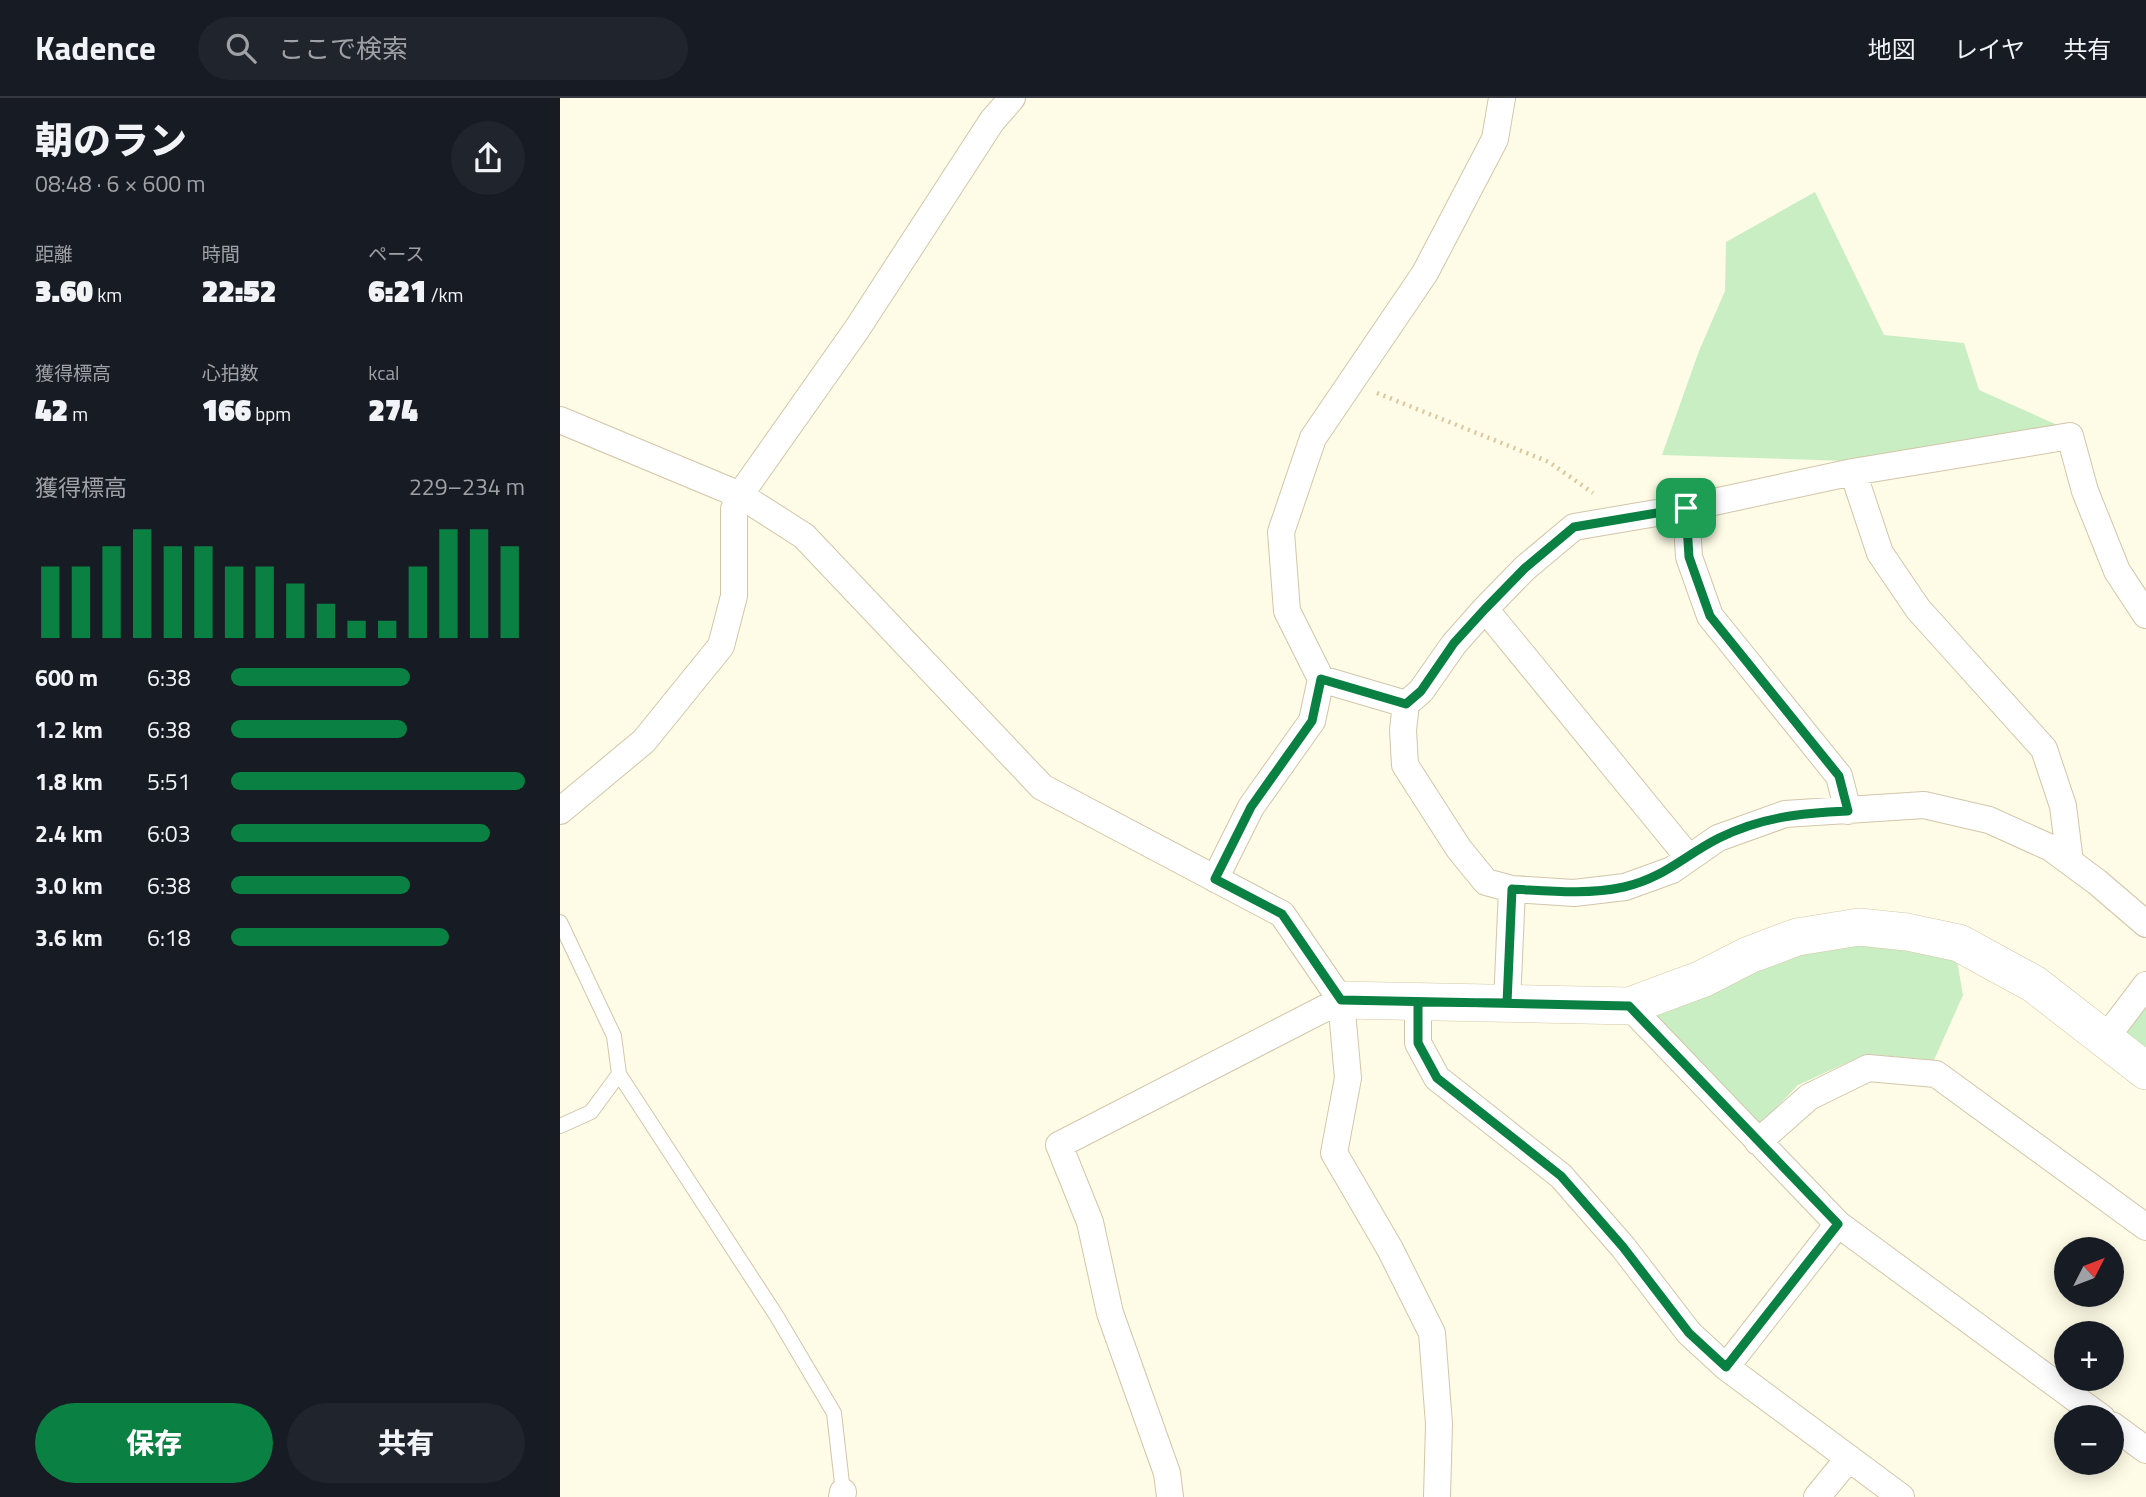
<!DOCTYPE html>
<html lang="ja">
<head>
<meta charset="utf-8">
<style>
	body { margin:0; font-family:"Titillium Web","Noto Sans JP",sans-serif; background:#20242c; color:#f1f3f6; height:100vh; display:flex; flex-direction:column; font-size:26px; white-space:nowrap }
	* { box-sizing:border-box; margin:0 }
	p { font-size:23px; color:#9ea1a6 }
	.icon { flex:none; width:38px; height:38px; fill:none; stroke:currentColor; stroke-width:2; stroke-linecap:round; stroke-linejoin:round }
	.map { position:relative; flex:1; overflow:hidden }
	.panel { display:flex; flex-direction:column; background:#171b24; width:560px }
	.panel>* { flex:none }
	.needle { width:46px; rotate:48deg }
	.tools { position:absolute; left:1494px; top:1139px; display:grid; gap:14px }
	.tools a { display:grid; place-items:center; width:70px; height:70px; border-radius:50%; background:#171b24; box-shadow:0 4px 18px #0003; font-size:35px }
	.pin { position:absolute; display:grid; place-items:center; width:60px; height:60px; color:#fff; margin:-30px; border-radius:14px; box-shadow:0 4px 10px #0006 }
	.round { display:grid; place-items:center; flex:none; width:74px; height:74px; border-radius:37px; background:#20242c }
	.overview { display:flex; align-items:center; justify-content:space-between; height:119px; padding:0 35px }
	h1 { font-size:38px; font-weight:800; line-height:52px }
	.metrics { display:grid; grid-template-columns:repeat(3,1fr); gap:10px; height:119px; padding:7px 35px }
	.metrics div { display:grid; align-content:center }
	.metrics b { font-size:30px; font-weight:800 }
	.metrics small { font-size:19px; font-weight:400 }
	.metrics p { font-size:19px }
	.chart { height:196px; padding:14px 35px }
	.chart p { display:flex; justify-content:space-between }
	.chart svg { width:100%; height:126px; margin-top:7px; stroke:#0b8043; stroke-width:6 }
	.action { display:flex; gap:14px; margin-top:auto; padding:14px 35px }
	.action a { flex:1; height:80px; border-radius:42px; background:#0b8043; color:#fff; font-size:28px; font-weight:800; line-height:80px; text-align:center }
	.action a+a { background:#20242c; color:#f1f3f6 }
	ul { padding:0 35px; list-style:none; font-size:23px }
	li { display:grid; grid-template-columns:112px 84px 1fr; align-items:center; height:52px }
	li i { height:18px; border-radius:9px; background:#0b8043 }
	header { display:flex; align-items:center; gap:42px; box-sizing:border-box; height:98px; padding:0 35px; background:#171b24; border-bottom:2px solid #363941 }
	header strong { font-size:33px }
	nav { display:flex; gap:38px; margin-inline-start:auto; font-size:24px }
	.search { width:490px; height:63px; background:#20242c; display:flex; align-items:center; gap:18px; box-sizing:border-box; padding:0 24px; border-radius:38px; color:#9ea1a6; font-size:26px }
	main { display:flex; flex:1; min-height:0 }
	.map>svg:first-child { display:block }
	.green { fill:#c9eec3 }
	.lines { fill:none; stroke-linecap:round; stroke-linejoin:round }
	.lane-casing { stroke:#d2c6aa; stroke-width:16 }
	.street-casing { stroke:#d2c6aa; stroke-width:28 }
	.secondary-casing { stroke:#d5c8a8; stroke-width:38 }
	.path { stroke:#dcc69d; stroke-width:4.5; stroke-dasharray:2 5; stroke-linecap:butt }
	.lane { stroke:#fff; stroke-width:14 }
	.street { stroke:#fff; stroke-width:26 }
	.secondary { stroke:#fff; stroke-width:37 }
	.route-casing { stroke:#fff; stroke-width:14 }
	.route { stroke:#0b8043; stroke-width:9 }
</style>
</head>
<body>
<header>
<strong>Kadence</strong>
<div class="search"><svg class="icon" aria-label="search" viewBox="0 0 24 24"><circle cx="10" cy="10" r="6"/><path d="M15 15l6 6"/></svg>ここで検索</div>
<nav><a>地図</a><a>レイヤ</a><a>共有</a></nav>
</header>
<main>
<section class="panel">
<div class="overview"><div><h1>朝のラン</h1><p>08:48 · 6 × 600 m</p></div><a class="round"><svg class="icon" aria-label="share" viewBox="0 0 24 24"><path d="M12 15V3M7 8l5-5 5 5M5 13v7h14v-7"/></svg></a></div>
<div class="metrics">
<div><p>距離</p><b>3.60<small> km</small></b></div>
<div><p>時間</p><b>22:52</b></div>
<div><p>ペース</p><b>6:21<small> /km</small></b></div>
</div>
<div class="metrics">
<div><p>獲得標高</p><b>42<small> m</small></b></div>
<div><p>心拍数</p><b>166<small> bpm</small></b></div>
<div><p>kcal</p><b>274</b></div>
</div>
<div class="chart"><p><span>獲得標高</span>229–234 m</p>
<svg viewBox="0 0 160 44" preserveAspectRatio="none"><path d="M5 44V19M15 44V19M25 44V12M35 44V6M45 44V12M55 44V12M65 44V19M75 44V19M85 44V25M95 44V32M105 44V38M115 44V38M125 44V19M135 44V6M145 44V6M155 44V12"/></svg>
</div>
<ul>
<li><b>600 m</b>6:38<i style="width:61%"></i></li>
<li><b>1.2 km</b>6:38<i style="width:60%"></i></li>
<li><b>1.8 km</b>5:51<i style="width:100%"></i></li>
<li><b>2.4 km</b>6:03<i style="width:88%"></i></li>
<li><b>3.0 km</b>6:38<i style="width:61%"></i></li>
<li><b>3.6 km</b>6:18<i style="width:74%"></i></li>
</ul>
<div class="action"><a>保存</a><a>共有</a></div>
</section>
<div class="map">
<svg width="1586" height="1399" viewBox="0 0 1586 1399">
	<rect width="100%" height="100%" fill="#fefbe6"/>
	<path class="green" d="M 1255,94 L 1324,237 L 1404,245 L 1419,292 L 1504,330 L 1289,363 L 1102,357 L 1139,253 L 1165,193 L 1166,144 Z
		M 1300,842 L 1396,857 L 1403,897 L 1374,962 L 1306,956 L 1238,987 L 1197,1030 L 1083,909 L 1242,853 Z
		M 1586,906 L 1586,956 L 1559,939 Z"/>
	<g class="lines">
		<g class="lane-casing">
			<path id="lane" d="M 0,824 L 54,938 L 59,976 L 31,1014 L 0,1028
				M 59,976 L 216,1217 L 274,1315 L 283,1394"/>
		</g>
		<g class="street-casing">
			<path id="street" d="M 0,322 L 180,397 L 244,438 L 482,689 L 722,816 L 781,902 L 788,980 L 774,1055 L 830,1151 L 872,1235 L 879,1326 L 877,1399
				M 1293,374 L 1320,455 L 1358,511 L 1484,651 L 1503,708 L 1510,764
				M 1126,410 L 1129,459 L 1150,518 L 1279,678 L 1288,713
				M 925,511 L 1129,760
				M 1586,517 L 1557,473 L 1525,393 L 1510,338 L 1293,374 L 1126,410 L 1014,429 L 965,470 L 925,511 L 894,546 L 861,593 L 846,606 L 843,632 L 845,667 L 899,751 L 926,784 L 952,791 L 1014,795 L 1065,789 L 1112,772 L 1158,740 L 1225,716 L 1364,707 L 1429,722 L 1491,750 L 1537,784 L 1586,826
				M 761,581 L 846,606
				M 0,713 L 84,643 L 161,548 L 174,498 L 174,411 L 180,397 L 297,231 L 432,23 L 452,0
				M 655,781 L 691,709 L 752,623 L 761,581 L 727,513 L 721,434 L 753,340 L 865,175 L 935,41 L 942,0
				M 858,903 L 858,945 L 877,980 L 1001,1078 L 1063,1149 L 1129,1235 L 1166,1269 L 1341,1399
				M 947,905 L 952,791
				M 1069,908 L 1278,1126 L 1542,1320
				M 1545,941 L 1586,887
				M 1198,1044 L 1249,999 L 1308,970 L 1376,976 L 1586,1129
				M 1166,1269 L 1278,1126
				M 1552,1327 L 1586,1352
				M 282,1399 L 283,1394
				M 610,1399 L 607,1375 L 550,1215 L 530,1124 L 499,1047 L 781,902
				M 1257,1399 L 1289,1360"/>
		</g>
		<g class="secondary-casing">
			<path id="secondary" d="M 781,902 L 1069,908 L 1142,881 L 1189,857 L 1237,839 L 1299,829 L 1347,834 L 1399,845 L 1474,886 L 1586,973"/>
		</g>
		<path class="path" d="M 817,295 L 989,364 L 1033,395"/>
		<use href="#lane" class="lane"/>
		<use href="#street" class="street"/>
		<use href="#secondary" class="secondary"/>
	</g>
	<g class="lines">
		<g class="route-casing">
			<path id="route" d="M 1126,410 L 1014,429 L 965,470 L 925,511 L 894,545 L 861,593 L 846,606 L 761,581 L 752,623 L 691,709 L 655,781 L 722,816 L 781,902 C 877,904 973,906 1069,908 L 1278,1126 L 1166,1269 L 1129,1235 L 1063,1149 L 1001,1078 L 877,980 L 858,945 L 858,904 L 947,905 L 952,791 C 990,793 1027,797 1064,789 C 1104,780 1125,757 1159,740 C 1202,719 1241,715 1288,713 L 1279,678 L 1150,518 L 1129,459 L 1126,410"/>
		</g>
		<use href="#route" class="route"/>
	</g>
</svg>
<div class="tools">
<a><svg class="needle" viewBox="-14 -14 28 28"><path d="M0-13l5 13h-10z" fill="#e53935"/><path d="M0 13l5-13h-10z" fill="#9ea1a6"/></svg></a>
<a>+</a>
<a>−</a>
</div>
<div class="pin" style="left:1126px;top:410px;background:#1e9e55"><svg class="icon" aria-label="arrive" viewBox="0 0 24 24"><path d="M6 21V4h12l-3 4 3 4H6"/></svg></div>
</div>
</main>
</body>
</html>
